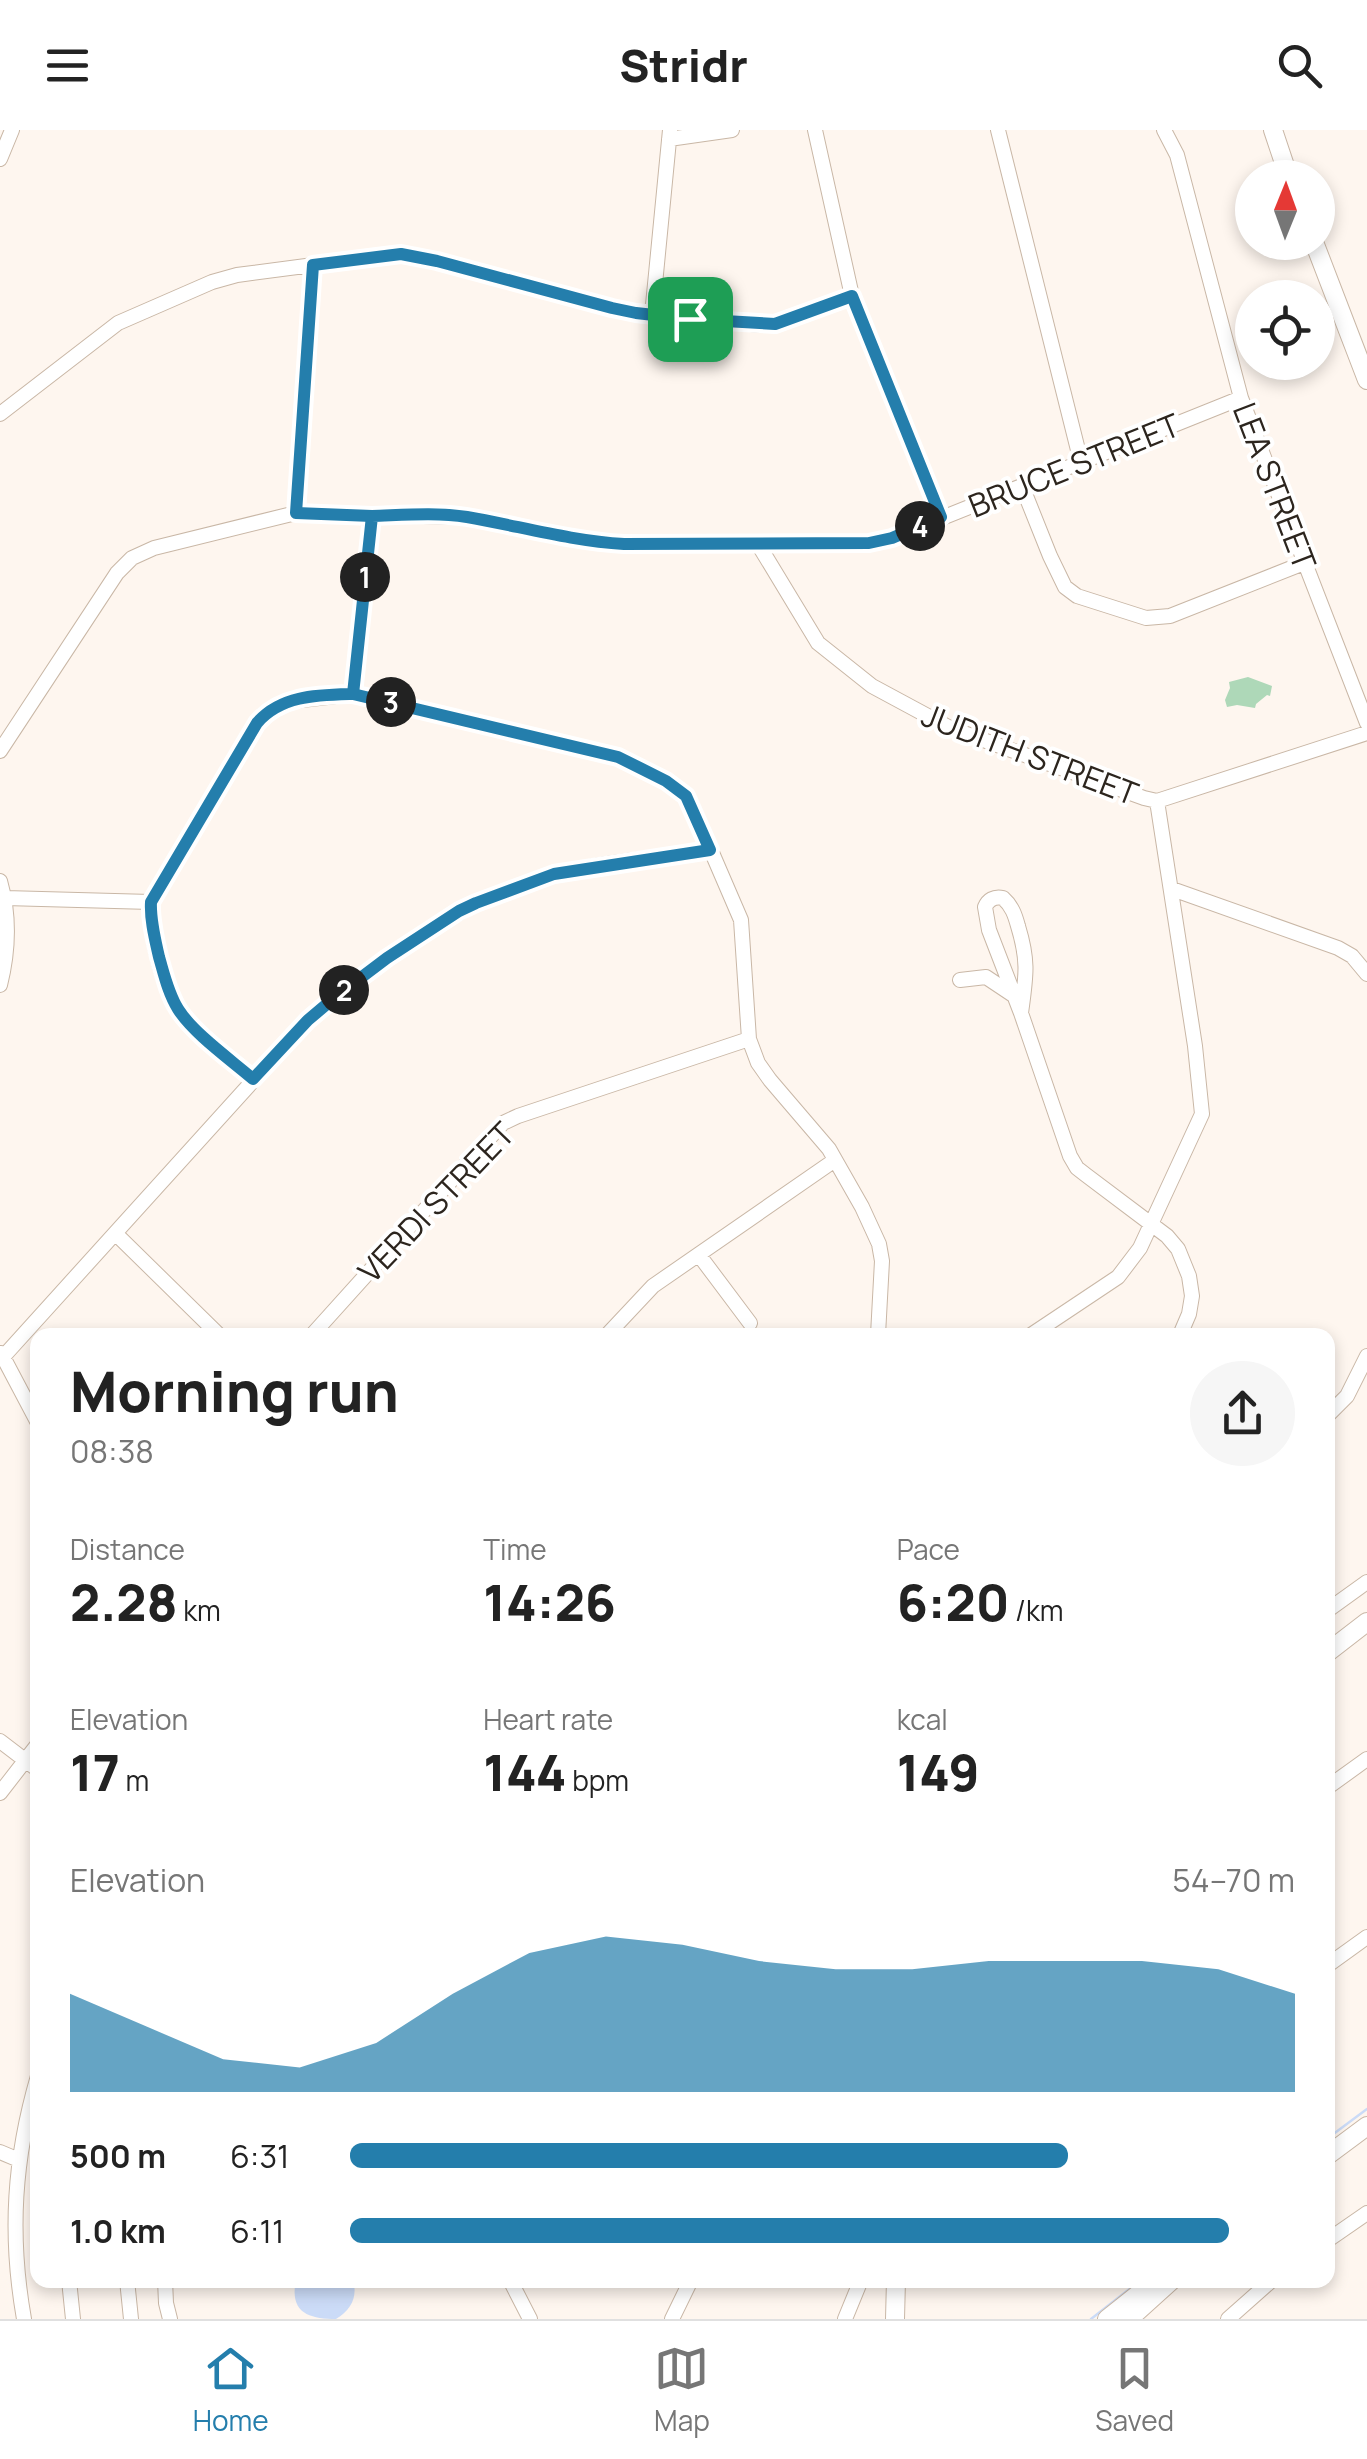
<!DOCTYPE html>
<html lang="en">
<head>
<meta charset="utf-8">
<style>
	body { margin:0; font-family:Manrope,sans-serif; background:#f6f6f6; color:#222; height:100vh; display:flex; flex-direction:column; font-size:38px; white-space:nowrap }
	* { box-sizing:border-box; margin:0 }
	p { font-size:32px; color:#767676 }
	.icon { flex:none; width:55px; height:55px; fill:none; stroke:currentColor; stroke-width:2; stroke-linecap:round; stroke-linejoin:round }
	.map { position:relative; flex:1; overflow:hidden }
	.sheet { position:absolute; left:30px; top:1198px; width:1305px; height:960px; display:flex; flex-direction:column; background:#fff; border-radius:20px; box-shadow:0 5px 15px #0003 }
	.sheet>* { flex:none }
	.needle { width:65px; rotate:1deg }
	.buttons { position:absolute; left:1235px; top:30px; display:grid; gap:20px }
	.buttons a { display:grid; place-items:center; width:100px; height:100px; border-radius:50%; background:#fff; box-shadow:0 5px 15px #0003; font-size:50px }
	.pin { position:absolute; display:grid; place-items:center; width:85px; height:85px; color:#fff; margin:-42px; border-radius:20px; box-shadow:0 5px 15px #0006 }
	.km { position:absolute; width:50px; height:50px; margin:-25px; border-radius:50%; background:#222; color:#fff; font-size:28px; line-height:50px; text-align:center }
	.round { display:grid; place-items:center; flex:none; width:105px; height:105px; border-radius:52px; background:#f6f6f6 }
	.headline { display:flex; align-items:center; justify-content:space-between; height:170px; padding:0 40px }
	h1 { font-size:55px; font-weight:800; line-height:75px }
	.stats { display:grid; grid-template-columns:repeat(3,1fr); gap:15px; height:170px; padding:10px 40px }
	.stats div { display:grid; align-content:center }
	.stats b { font-size:50px; font-weight:800 }
	.stats small { font-size:28px; font-weight:400 }
	.stats p { font-size:28px }
	.chart { height:280px; padding:20px 40px }
	.chart p { display:flex; justify-content:space-between }
	.chart svg { width:100%; height:180px; margin-top:10px; fill:#247eac; opacity:.7 }
	ul { padding:0 40px; list-style:none; font-size:32px }
	li { display:grid; grid-template-columns:160px 120px 1fr; align-items:center; height:75px }
	li i { height:25px; border-radius:12px; background:#247eac }
	header { display:flex; justify-content:space-between; align-items:center; height:130px; padding:0 40px; background:#fff; font-size:45px; font-weight:800 }
	.dock { display:flex; justify-content:space-around; align-items:center; height:140px; border-top:2px solid #e0e0e0; background:#fff; font-size:28px; color:#767676 }
	.dock a { display:grid; justify-items:center; gap:5px }
	.dock .active { color:#247eac }
	.map>svg:first-child { display:block }
	.green { fill:#aed8b8 }
	.water { fill:#cbdbf7 }
	.lines { fill:none; stroke-linecap:round; stroke-linejoin:round }
	.stream { stroke:#cbdbf7; stroke-width:2.5 }
	.minor-casing { stroke:#c9b7a6; stroke-width:16 }
	.major-casing { stroke:#c9b7a6; stroke-width:20 }
	.minor { stroke:#fff; stroke-width:14 }
	.major { stroke:#fff; stroke-width:18 }
	.route-casing { stroke:#fff; stroke-width:20 }
	.route { stroke:#247eac; stroke-width:12 }
	.labels { text-anchor:middle; dominant-baseline:central; stroke-width:8; stroke-linejoin:round; paint-order:stroke }
	.street-label { font-size:32px; fill:#2c251e; stroke:#fff }
</style>
</head>
<body>
<header><svg class="icon" aria-label="menu" viewBox="0 0 24 24"><path d="M4 6h16M4 12h16M4 18h16"/></svg>Stridr<svg class="icon" aria-label="search" viewBox="0 0 24 24"><circle cx="10" cy="10" r="6"/><path d="M15 15l6 6"/></svg></header>
<div class="map">
<svg width="1367" height="2189" viewBox="0 0 1367 2189">
	<rect width="100%" height="100%" fill="#fef6ef"/>
	<path class="green" d="M 1248,547 L 1272,556 L 1270,566 L 1267,565 L 1256,574 L 1255,578 L 1237,575 L 1227,577 L 1225,570 L 1230,558 L 1229,552 Z"/>
	<path class="water" d="M 296,2150 L 353,2150 C 358,2167 351,2180 336,2189 C 309,2189 289,2183 296,2150 Z"/>
	<g class="lines">
		<path class="stream" d="M 1328,2008 L 1367,1979
			M 1091,2189 L 1141,2150"/>
		<g class="minor-casing">
			<path id="minor" d="M 815,0 L 852,166 L 941,387
				M 998,0 L 1081,332
				M 1164,0 L 1177,25 L 1241,268 L 1367,593
				M 669,9 L 732,0
				M 0,29 L 12,0
				M 652,185 L 670,0
				M 0,284 L 118,193 L 212,152 L 237,145 L 389,125 L 401,124 L 437,131 L 636,183 L 761,195 L 781,193 L 852,166
				M 1022,356 L 1050,426 L 1065,457 L 1077,466 L 1146,488 L 1170,486 L 1304,433
				M 296,383 L 313,135
				M 758,414 L 818,513 L 872,556 L 950,598 L 1144,668 L 1157,671 L 1367,603
				M 353,564 L 372,385
				M 0,621 L 117,443 L 132,428 L 154,418 L 296,383 L 465,387 L 606,413 L 869,413 L 892,408 L 1241,268
				M 0,751 C 10,786 9,819 0,855
				M 1172,759 L 1338,818 L 1352,826 L 1367,844
				M 5,768 L 151,772
				M 960,850 L 986,847 L 1013,865
				M 1021,883 C 1026,846 1029,832 1018,796 C 1015,785 1012,776 1003,768 C 994,766 988,770 985,777 L 989,800 L 1021,883 L 1070,1026 L 1077,1038 L 1086,1045 L 1167,1106 L 1178,1119 L 1189,1146 L 1192,1166 L 1189,1184 L 1180,1205
				M 253,949 C 232,931 199,907 182,886 C 163,861 149,803 151,772 L 257,593 L 264,584 L 285,572 L 353,564 L 612,625 L 666,651 L 680,660 L 691,674 L 741,790 L 749,909 L 758,933 L 770,950 L 829,1019 L 862,1077 L 879,1114 L 882,1131 L 878,1205
				M 116,1104 L 219,1205
				M 699,1125 L 750,1193
				M 312,1205 L 503,993 L 518,986 L 749,909
				M 607,1205 L 653,1156 L 835,1030
				M 1031,1205 L 1118,1147 L 1140,1118 L 1202,984 L 1195,916 L 1157,671
				M 1,1223 L 38,1293
				M 3,1227 L 308,890 C 380,827 464,768 558,744 C 607,731 660,728 710,720
				M 1328,1285 L 1347,1266 L 1367,1226
				M 1328,1480 L 1367,1452
				M 0,1611 L 38,1640
				M 1328,1657 L 1367,1629
				M 0,1663 L 38,1614
				M 1328,1835 L 1367,1807
				M 0,2022 L 19,2030
				M 1328,2110 L 1367,2083
				M 69,2150 L 73,2189
				M 127,2150 L 131,2189
				M 165,2150 L 166,2173 L 170,2189
				M 510,2150 L 530,2189
				M 24,2189 C 9,2104 14,2028 38,1946
				M 672,2189 L 691,2150
				M 845,2189 L 861,2150
				M 1228,2189 L 1272,2150"/>
		</g>
		<g class="major-casing">
			<path id="major" d="M 1273,0 L 1289,48
				M 1314,112 L 1367,250
				M 1328,1522 L 1367,1492
				M 1328,2025 L 1367,1996
				M 895,2189 L 896,2150
				M 1107,2189 L 1156,2150
				M 1129,2189 L 1172,2150"/>
		</g>
		<use href="#minor" class="minor"/>
		<use href="#major" class="major"/>
	</g>
	<g class="lines">
		<g class="route-casing">
			<path id="route" d="M 690,189 L 636,183 L 612,178 L 437,131 L 401,124 L 313,135 L 296,383 L 372,386 L 353,564 C 318,565 281,565 257,593 L 151,772 C 150,790 155,809 159,827 C 164,844 168,863 178,879 C 193,903 231,930 253,949 L 308,890 L 334,868 L 387,828 L 459,781 L 476,773 L 554,744 L 710,720 L 686,666 L 666,651 L 618,627 L 353,564 L 372,386 C 403,385 436,382 467,387 C 519,396 571,411 624,414 L 869,413 L 892,408 L 941,387 L 852,166 L 775,194 L 690,189"/>
		</g>
		<use href="#route" class="route"/>
	</g>
	<g class="labels">
		<g class="street-label">
			<text transform="translate(1074 335) rotate(-22)">BRUCE STREET</text>
			<text transform="translate(1275 356) rotate(69)">LEA STREET</text>
			<text transform="translate(1030 624) rotate(21)">JUDITH STREET</text>
			<text transform="translate(436 1072) rotate(-46)">VERDI STREET</text>
		</g>
	</g>
</svg>
<div class="buttons">
<a><svg class="needle" viewBox="-14 -14 28 28"><path d="M0-13l5 13h-10z" fill="#e53935"/><path d="M0 13l5-13h-10z" fill="#767676"/></svg></a>
<a><svg class="icon" aria-label="locate" viewBox="0 0 24 24"><circle cx="12" cy="12" r="6"/><path d="M12 2v4M12 18v4M2 12h4M18 12h4"/></svg></a>
</div>
<div class="pin" style="left:690px;top:189px;background:#1e9e55"><svg class="icon" aria-label="arrive" viewBox="0 0 24 24"><path d="M6 21V4h12l-3 4 3 4H6"/></svg></div>
<b class="km" style="left:365px;top:447px">1</b>
<b class="km" style="left:344px;top:860px">2</b>
<b class="km" style="left:391px;top:572px">3</b>
<b class="km" style="left:920px;top:396px">4</b>
<section class="sheet">
<div class="headline"><div><h1>Morning run</h1><p>08:38</p></div><a class="round"><svg class="icon" aria-label="share" viewBox="0 0 24 24"><path d="M12 15V3M7 8l5-5 5 5M5 13v7h14v-7"/></svg></a></div>
<div class="stats">
<div><p>Distance</p><b>2.28<small> km</small></b></div>
<div><p>Time</p><b>14:26</b></div>
<div><p>Pace</p><b>6:20<small> /km</small></b></div>
</div>
<div class="stats">
<div><p>Elevation</p><b>17<small> m</small></b></div>
<div><p>Heart rate</p><b>144<small> bpm</small></b></div>
<div><p>kcal</p><b>149</b></div>
</div>
<div class="chart"><p><span>Elevation</span>54–70 m</p>
<svg viewBox="0 0 160 44" preserveAspectRatio="none"><path d="M0 44V20L10 28L20 36L30 38L40 32L50 20L60 10L70 6L80 8L90 12L100 14L110 14L120 12L130 12L140 12L150 14L160 20V44z"/></svg>
</div>
<ul>
<li><b>500 m</b>6:31<i style="width:76%"></i></li>
<li><b>1.0 km</b>6:11<i style="width:93%"></i></li>
</ul>
</section>
</div>
<nav class="dock">
<a class="active"><svg class="icon" aria-label="home" viewBox="0 0 24 24"><path d="M3 11l9-7 9 7M6 9v11h12V9"/></svg>Home</a>
<a><svg class="icon" aria-label="map" viewBox="0 0 24 24"><path d="M3 6l6-2 6 2 6-2v14l-6 2-6-2-6 2zM9 4v14M15 6v14"/></svg>Map</a>
<a><svg class="icon" aria-label="saved" viewBox="0 0 24 24"><path d="M7 4h10v16l-5-4-5 4z"/></svg>Saved</a>
</nav>
</body>
</html>
